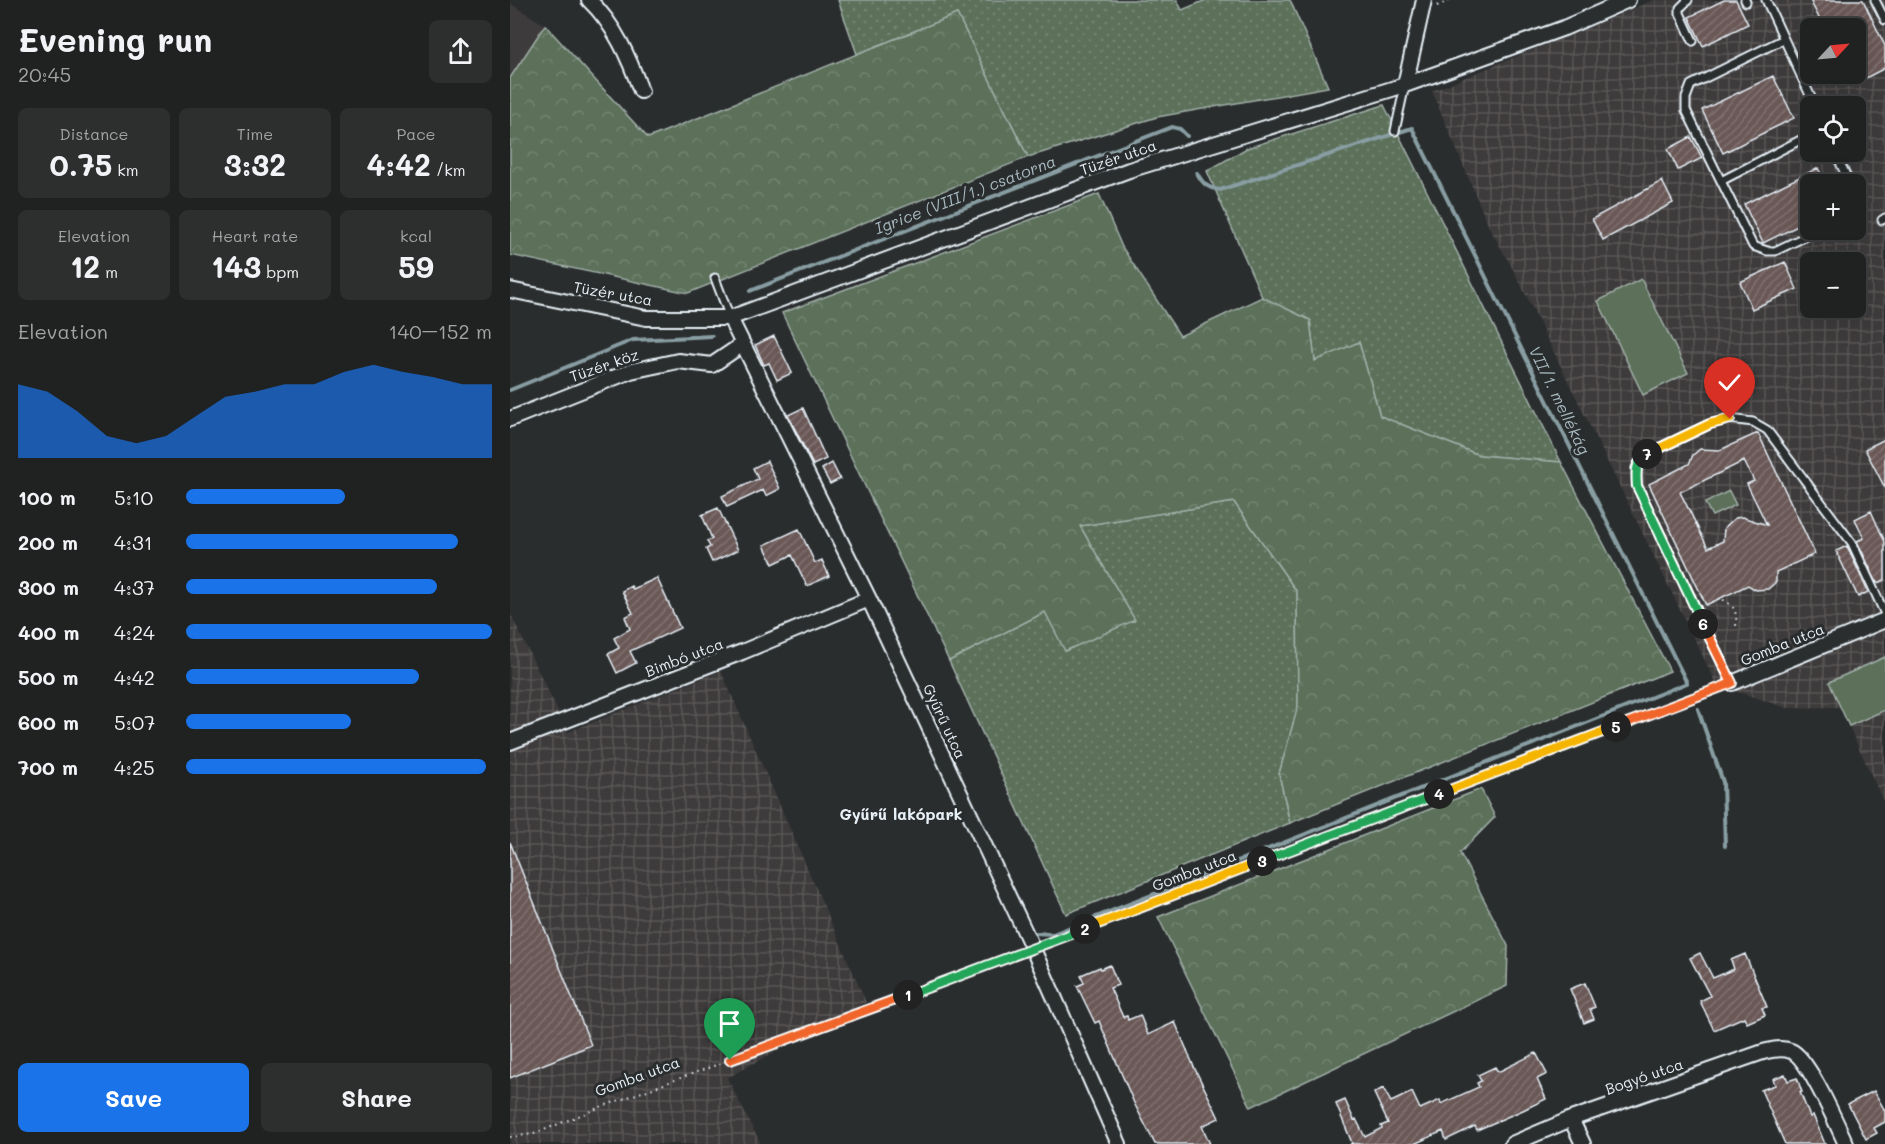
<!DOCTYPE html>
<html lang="en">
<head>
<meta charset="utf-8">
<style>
	body { margin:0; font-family:Mali,sans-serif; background:#2d2f2f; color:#f1f3f6; height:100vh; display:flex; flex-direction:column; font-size:22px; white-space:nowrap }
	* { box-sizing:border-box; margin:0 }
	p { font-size:20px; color:#a2a4a5 }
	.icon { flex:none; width:33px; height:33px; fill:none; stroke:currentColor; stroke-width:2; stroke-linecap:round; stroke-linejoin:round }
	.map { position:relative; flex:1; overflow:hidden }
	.details { display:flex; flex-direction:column; background:#202222; width:510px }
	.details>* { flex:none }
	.needle { width:39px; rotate:64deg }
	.buttons { position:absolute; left:1290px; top:18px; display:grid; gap:12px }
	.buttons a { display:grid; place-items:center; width:66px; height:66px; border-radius:9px; background:#202222; box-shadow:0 6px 24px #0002,0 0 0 2px #3d3f40; font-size:30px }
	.pin { position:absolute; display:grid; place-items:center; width:51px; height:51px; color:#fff; margin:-62px -26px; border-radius:50% 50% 50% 0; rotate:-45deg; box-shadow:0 0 6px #0007 }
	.pin .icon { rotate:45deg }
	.km { position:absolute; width:30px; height:30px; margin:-15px; border-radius:50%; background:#222; color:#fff; font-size:16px; line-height:30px; text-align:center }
	.round { display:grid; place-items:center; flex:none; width:63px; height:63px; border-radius:9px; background:#2d2f2f }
	.head { display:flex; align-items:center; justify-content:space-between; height:102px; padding:0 18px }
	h1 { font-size:33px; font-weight:700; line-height:45px }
	.stats { display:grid; grid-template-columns:repeat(3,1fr); gap:9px; height:102px; padding:6px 18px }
	.stats div { display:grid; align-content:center; border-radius:9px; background:#2d2f2f; text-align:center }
	.stats b { font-size:30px; font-weight:700 }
	.stats small { font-size:16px; font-weight:400 }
	.stats p { font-size:16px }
	.chart { height:168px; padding:12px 18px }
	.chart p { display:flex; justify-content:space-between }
	.chart svg { width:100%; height:108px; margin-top:6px; fill:#1a73e8; opacity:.7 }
	.button { display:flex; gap:12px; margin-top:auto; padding:12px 18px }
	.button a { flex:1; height:69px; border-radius:9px; background:#1a73e8; color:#fff; font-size:24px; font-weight:700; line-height:69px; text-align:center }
	.button a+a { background:#2d2f2f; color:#f1f3f6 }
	ul { padding:0 18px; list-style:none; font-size:20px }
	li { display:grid; grid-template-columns:96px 72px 1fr; align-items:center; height:45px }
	li i { height:15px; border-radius:8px; background:#1a73e8 }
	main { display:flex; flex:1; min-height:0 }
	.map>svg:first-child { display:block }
	.built { fill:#3d3a3a }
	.industrial { fill:url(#industrial-grid); fill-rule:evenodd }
	.grass { fill:url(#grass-dots); stroke:#a2b0a9; stroke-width:1.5 }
	.forest { fill:url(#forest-crowns); stroke:#a2b0a9; stroke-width:1.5 }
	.pitch { fill:#5c705a; stroke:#a2b0a9; stroke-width:1.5 }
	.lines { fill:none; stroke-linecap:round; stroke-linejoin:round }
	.stream { stroke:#889ea3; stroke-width:4 }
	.building { fill:url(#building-hatch); stroke:#e8f1f8; stroke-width:1.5; fill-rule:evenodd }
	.service-casing { stroke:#e8f1f8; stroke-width:11 }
	.minor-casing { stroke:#e8f1f8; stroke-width:18 }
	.path { stroke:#e8f1f8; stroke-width:2; stroke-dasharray:1.5 4.5; stroke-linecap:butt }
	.service { stroke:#2a2d2e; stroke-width:7 }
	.minor { stroke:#2a2d2e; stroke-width:14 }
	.split-1-casing { stroke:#fff; stroke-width:12 }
	.split-2-casing { stroke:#fff; stroke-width:12 }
	.split-3-casing { stroke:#fff; stroke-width:12 }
	.split-4-casing { stroke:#fff; stroke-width:12 }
	.split-5-casing { stroke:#fff; stroke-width:12 }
	.split-6-casing { stroke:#fff; stroke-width:12 }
	.split-7-casing { stroke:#fff; stroke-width:12 }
	.split-8-casing { stroke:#fff; stroke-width:12 }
	.split-1 { stroke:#f0652b; stroke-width:8 }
	.split-2 { stroke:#22a559; stroke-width:8 }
	.split-3 { stroke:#f5b400; stroke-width:8 }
	.split-4 { stroke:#22a559; stroke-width:8 }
	.split-5 { stroke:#f5b400; stroke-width:8 }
	.split-6 { stroke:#f0652b; stroke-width:8 }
	.split-7 { stroke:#22a559; stroke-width:8 }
	.split-8 { stroke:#f5b400; stroke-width:8 }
	.labels { text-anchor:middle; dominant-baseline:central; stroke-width:6; stroke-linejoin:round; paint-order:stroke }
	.street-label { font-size:15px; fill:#e8f1f8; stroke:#2a2d2e }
	.water-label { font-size:16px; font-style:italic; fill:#a8b9c0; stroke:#2a2d2e }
	.neighbourhood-label { font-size:16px; font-weight:bold; fill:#e8f1f8; stroke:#2a2d2e }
</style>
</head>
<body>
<main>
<section class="details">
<div class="head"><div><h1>Evening run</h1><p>20:45</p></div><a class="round"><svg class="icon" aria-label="share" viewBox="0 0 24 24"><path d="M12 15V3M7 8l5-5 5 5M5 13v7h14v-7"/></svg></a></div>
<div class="stats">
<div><p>Distance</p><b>0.75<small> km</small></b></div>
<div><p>Time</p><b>3:32</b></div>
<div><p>Pace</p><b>4:42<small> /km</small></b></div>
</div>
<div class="stats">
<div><p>Elevation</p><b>12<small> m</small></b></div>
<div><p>Heart rate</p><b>143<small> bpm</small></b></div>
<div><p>kcal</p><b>59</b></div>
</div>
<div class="chart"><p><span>Elevation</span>140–152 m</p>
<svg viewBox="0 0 160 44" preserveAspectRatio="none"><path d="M0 44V14L10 17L20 25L30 35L40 38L50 35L60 27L70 19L80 17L90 14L100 14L110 9L120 6L130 9L140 11L150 14L160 14V44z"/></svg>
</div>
<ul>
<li><b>100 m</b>5:10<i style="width:52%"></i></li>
<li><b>200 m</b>4:31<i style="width:89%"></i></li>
<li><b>300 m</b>4:37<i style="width:82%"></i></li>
<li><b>400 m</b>4:24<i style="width:100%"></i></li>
<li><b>500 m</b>4:42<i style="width:76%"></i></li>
<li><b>600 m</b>5:07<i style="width:54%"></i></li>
<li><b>700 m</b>4:25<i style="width:98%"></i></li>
</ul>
<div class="button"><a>Save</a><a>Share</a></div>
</section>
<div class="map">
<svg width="1375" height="1144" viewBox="0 0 1375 1144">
	<defs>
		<pattern id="industrial-grid" width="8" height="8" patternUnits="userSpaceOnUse" patternTransform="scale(1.5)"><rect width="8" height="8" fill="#3d3a3a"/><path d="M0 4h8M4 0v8" fill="none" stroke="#595757"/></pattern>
		<pattern id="grass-dots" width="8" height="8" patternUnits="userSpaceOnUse" patternTransform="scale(1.5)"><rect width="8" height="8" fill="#5c705a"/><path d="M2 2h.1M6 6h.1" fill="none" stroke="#738572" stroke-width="1.8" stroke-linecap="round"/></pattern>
		<pattern id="forest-crowns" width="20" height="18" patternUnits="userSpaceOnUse" patternTransform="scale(1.5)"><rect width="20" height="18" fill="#5c705a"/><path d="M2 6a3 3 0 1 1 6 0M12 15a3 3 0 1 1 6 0" fill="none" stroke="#738572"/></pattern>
		<pattern id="building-hatch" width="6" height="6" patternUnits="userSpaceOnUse" patternTransform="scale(1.5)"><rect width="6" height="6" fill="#6a5857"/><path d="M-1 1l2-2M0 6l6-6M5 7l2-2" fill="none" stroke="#7f7070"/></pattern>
	</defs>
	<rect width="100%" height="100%" fill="#2a2d2e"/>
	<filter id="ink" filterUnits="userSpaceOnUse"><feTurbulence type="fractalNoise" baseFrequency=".0167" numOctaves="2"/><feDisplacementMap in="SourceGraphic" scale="12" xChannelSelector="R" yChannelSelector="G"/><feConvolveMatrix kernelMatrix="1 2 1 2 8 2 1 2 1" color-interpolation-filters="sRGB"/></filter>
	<g filter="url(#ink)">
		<path class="built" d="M 0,3 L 35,25 L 0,78 Z"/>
		<path class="industrial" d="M 1144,0 L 1375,0 L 1375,805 L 1330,707 L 1277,708 L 1207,685 L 1005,273 L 979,227 L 922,91 ZM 1300,28 L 1346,28 L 1346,74 L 1300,74 ZM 1300,106 L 1346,106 L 1346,152 L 1300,152 ZM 1300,184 L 1346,184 L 1346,230 L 1300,230 ZM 1300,262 L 1346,262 L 1346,308 L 1300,308 Z
			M 0,613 L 58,732 L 211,671 L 356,1002 L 217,1078 L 251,1144 L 0,1144 Z"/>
		<path class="grass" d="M 328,0 L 667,0 L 672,10 L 696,0 L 780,0 L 818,87 L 647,117 L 518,157 L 447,14 L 347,54 Z
			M 874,105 L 1051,462 L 969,455 L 870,416 L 849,342 L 805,362 L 800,320 L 752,297 L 697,171 L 737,148 Z
			M 724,502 L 787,592 L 788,706 L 769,774 L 780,823 L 556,914 L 439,661 L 535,612 L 624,621 L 570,526 Z"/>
		<path class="forest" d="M 447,14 L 518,157 L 178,293 L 0,255 L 0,78 L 35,25 L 138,138 Z
			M 589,194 L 612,247 L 670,336 L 752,297 L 800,320 L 805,361 L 849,342 L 870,416 L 969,455 L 1051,462 L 1160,671 L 780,823 L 769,774 L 788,706 L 787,592 L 724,502 L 570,526 L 625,620 L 555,651 L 535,612 L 439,661 L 272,313 Z
			M 971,789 L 985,817 L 950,853 L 998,946 L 997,986 L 741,1107 L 648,917 Z"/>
		<path class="pitch" d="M 1131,279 L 1178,373 L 1133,395 L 1088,301 Z
			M 1219,491 L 1226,505 L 1202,516 L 1195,503 Z
			M 1375,657 L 1375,710 L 1339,726 L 1319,682 Z"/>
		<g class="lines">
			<path class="stream" d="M 240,291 L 662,127 L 670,129 L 677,136
				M 0,390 L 123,340 L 202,336
				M 1188,709 L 1213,782 L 1215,846
				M 525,933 L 543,934 L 1177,683 L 902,128 L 710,190 C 697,188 693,184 687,173"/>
		</g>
		<path class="building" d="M 1214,0 L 1226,0 L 1238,24 L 1193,46 L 1179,17 Z
			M 1300,0 L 1353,0 L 1375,46 L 1375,68 L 1342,85 L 1337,74 L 1346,74 L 1346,28 L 1314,28 Z
			M 1263,76 L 1284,118 L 1213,153 L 1192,110 Z
			M 1181,137 L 1192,158 L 1168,170 L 1158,149 Z
			M 1308,168 L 1316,184 L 1300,184 L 1300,220 L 1253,243 L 1234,204 Z
			M 1152,181 L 1163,203 L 1093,240 L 1082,219 Z
			M 1275,262 L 1287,289 L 1242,309 L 1230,282 Z
			M 264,336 L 282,373 L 267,380 L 259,363 L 254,365 L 245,345 Z
			M 293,408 L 316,459 L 303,465 L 278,415 Z
			M 1248,433 L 1305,554 L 1266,572 L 1266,582 L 1258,589 L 1246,590 L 1238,585 L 1196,605 L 1139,484 L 1179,464 L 1183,455 L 1190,449 L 1210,450 ZM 1234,461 L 1244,481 L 1237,484 L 1257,525 L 1232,517 L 1225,518 L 1214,528 L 1213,541 L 1198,548 L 1170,492 Z
			M 1375,439 L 1375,488 L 1355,449 Z
			M 257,461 L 270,489 L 256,496 L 253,490 L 217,507 L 212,496 L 248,479 L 243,468 Z
			M 322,463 L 330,479 L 320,484 L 312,469 Z
			M 208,508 L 228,550 L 202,562 L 196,549 L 200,547 L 197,541 L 202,539 L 192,515 Z
			M 1361,511 L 1375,542 L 1375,580 L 1367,583 L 1347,541 L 1354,538 L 1345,519 Z
			M 289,529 L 305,563 L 312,560 L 319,576 L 297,586 L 282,555 L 263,564 L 254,545 Z
			M 1337,546 L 1358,592 L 1348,597 L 1326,551 Z
			M 147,578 L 170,628 L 120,651 L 126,663 L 107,673 L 98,654 L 109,648 L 104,638 L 120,629 L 115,617 L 123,613 L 112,591 L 121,586 L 123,589 Z
			M 0,842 L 81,1045 L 0,1078 Z
			M 1190,953 L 1203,978 L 1224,969 L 1221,960 L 1235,954 L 1257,1007 L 1252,1008 L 1255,1015 L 1237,1023 L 1234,1017 L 1204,1030 L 1190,1001 L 1200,996 L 1180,958 Z
			M 600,965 L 608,985 L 600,988 L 613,1017 L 617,1016 L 618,1020 L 630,1015 L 638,1035 L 665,1022 L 684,1067 L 709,1118 L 692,1126 L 700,1144 L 645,1144 L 624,1103 L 589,1021 L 585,1023 L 567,986 L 574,983 L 571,975 L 590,967 L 591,969 Z
			M 1075,983 L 1085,1007 L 1080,1009 L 1084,1019 L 1074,1023 L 1060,989 Z
			M 1026,1053 L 1037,1074 L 1027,1079 L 1036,1099 L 1013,1110 L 967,1130 L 965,1126 L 936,1140 L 933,1131 L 904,1144 L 840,1144 L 842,1143 L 826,1104 L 835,1100 L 844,1120 L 846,1119 L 855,1137 L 872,1128 L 871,1126 L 878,1123 L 864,1093 L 873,1088 L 881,1102 L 902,1092 L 910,1109 L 930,1100 L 931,1104 L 969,1087 L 967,1083 L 971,1081 L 968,1075 L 985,1067 L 988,1072 Z
			M 1275,1074 L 1278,1081 L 1287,1078 L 1292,1092 L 1290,1092 L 1300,1117 L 1303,1115 L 1315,1144 L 1275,1144 L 1251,1090 L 1265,1085 L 1263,1079 Z
			M 1364,1091 L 1375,1111 L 1375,1122 L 1364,1128 L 1367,1133 L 1356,1139 L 1338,1104 Z"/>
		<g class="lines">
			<g class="service-casing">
				<path id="service" d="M 1178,0 L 1170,8 L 1170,13 L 1183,41
					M 1235,0 L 1236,2
					M 1256,0 L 1305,106
					M 1365,0 L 1375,20
					M 1274,39 L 1181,85 L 1176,98 L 1176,110 L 1243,246 L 1257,251 L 1265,251 L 1309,230
					M 885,131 L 895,85
					M 1325,152 L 1340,184
					M 1211,181 L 1300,135
					M 1372,220 L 1375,218
					M 205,278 L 220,318
					M 1222,683 L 1127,486 L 1126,468 L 1133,456 L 1200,424 L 1220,419 L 1243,422 L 1257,430 L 1342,543 L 1375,614"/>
			</g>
			<g class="minor-casing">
				<path id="minor" d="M 79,0 C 105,25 119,58 131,91
					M 895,85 L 914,0
					M 0,290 L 136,318 L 220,318 L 619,170 L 895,85 L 1054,28 L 1118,0
					M 220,318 L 359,599 L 523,949 L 609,1144
					M 0,419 L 121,371 L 168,361 L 202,365 L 233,344
					M 1222,683 L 1375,620
					M 0,742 L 232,652 L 359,599
					M 1061,1119 L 1073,1144
					M 1002,1144 L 1061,1119 L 1253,1052 C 1261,1050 1272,1047 1281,1051 C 1298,1057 1327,1125 1336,1144"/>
			</g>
			<path class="path" d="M 927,6 L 941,0
				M 1213,600 C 1226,606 1227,614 1226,627
				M 535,944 L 1211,687
				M 0,1137 L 24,1134 L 88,1108 L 511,954"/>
			<use href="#service" class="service"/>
			<use href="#minor" class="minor"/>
		</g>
	</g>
	<g class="lines" filter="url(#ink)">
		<g class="split-1-casing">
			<path id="split-1" d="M 220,1060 L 398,995"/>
		</g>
		<g class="split-2-casing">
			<path id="split-2" d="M 398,995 L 575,929"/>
		</g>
		<g class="split-3-casing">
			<path id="split-3" d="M 575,929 L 752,861"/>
		</g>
		<g class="split-4-casing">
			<path id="split-4" d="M 752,861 L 929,794"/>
		</g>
		<g class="split-5-casing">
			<path id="split-5" d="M 929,794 L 1106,727"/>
		</g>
		<g class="split-6-casing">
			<path id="split-6" d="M 1106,727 L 1222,683 L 1193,624"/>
		</g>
		<g class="split-7-casing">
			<path id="split-7" d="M 1137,454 C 1125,463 1126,473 1127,486 L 1193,624"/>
		</g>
		<g class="split-8-casing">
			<path id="split-8" d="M 1137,454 L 1200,424 L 1220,419"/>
		</g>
		<use href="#split-1" class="split-1"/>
		<use href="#split-2" class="split-2"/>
		<use href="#split-3" class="split-3"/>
		<use href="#split-4" class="split-4"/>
		<use href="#split-5" class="split-5"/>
		<use href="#split-6" class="split-6"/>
		<use href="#split-7" class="split-7"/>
		<use href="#split-8" class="split-8"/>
	</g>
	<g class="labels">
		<g class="street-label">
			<text transform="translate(608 157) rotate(-19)">Tüzér utca</text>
			<text transform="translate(103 293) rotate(10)">Tüzér utca</text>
			<text transform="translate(94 365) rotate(-19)">Tüzér köz</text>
			<text transform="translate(1272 644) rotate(-22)">Gomba utca</text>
			<text transform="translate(174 657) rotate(-21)">Bimbó utca</text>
			<text transform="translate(435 721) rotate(65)">Gyűrű utca</text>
			<text transform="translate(684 870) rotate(-21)">Gomba utca</text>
			<text transform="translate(127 1076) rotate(-20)">Gomba utca</text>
			<text transform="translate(1134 1076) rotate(-19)">Bogyó utca</text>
		</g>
		<g class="water-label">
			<text transform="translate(455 194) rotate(-21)">Igrice (VIII/1.) csatorna</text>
			<text transform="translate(1050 400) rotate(64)">VII/1. mellékág</text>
		</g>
		<g class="neighbourhood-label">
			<text x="391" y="813">Gyűrű lakópark</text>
		</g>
	</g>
</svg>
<div class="buttons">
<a><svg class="needle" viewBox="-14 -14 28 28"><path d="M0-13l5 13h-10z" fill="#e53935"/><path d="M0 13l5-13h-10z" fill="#a2a4a5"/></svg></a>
<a><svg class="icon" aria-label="locate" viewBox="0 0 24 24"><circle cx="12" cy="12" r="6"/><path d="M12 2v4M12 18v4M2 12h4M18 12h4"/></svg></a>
<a>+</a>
<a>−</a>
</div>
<div class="pin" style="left:220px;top:1060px;background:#1e9e55"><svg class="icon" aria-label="arrive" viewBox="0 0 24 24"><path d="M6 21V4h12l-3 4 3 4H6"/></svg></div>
<div class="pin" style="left:1220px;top:419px;background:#d93025"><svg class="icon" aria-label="check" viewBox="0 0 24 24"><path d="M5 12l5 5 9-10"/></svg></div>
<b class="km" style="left:398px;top:995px">1</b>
<b class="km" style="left:575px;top:929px">2</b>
<b class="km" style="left:752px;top:861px">3</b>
<b class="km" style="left:929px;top:794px">4</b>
<b class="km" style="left:1106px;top:727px">5</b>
<b class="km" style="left:1193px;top:624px">6</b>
<b class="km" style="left:1137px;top:454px">7</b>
</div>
</main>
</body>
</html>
